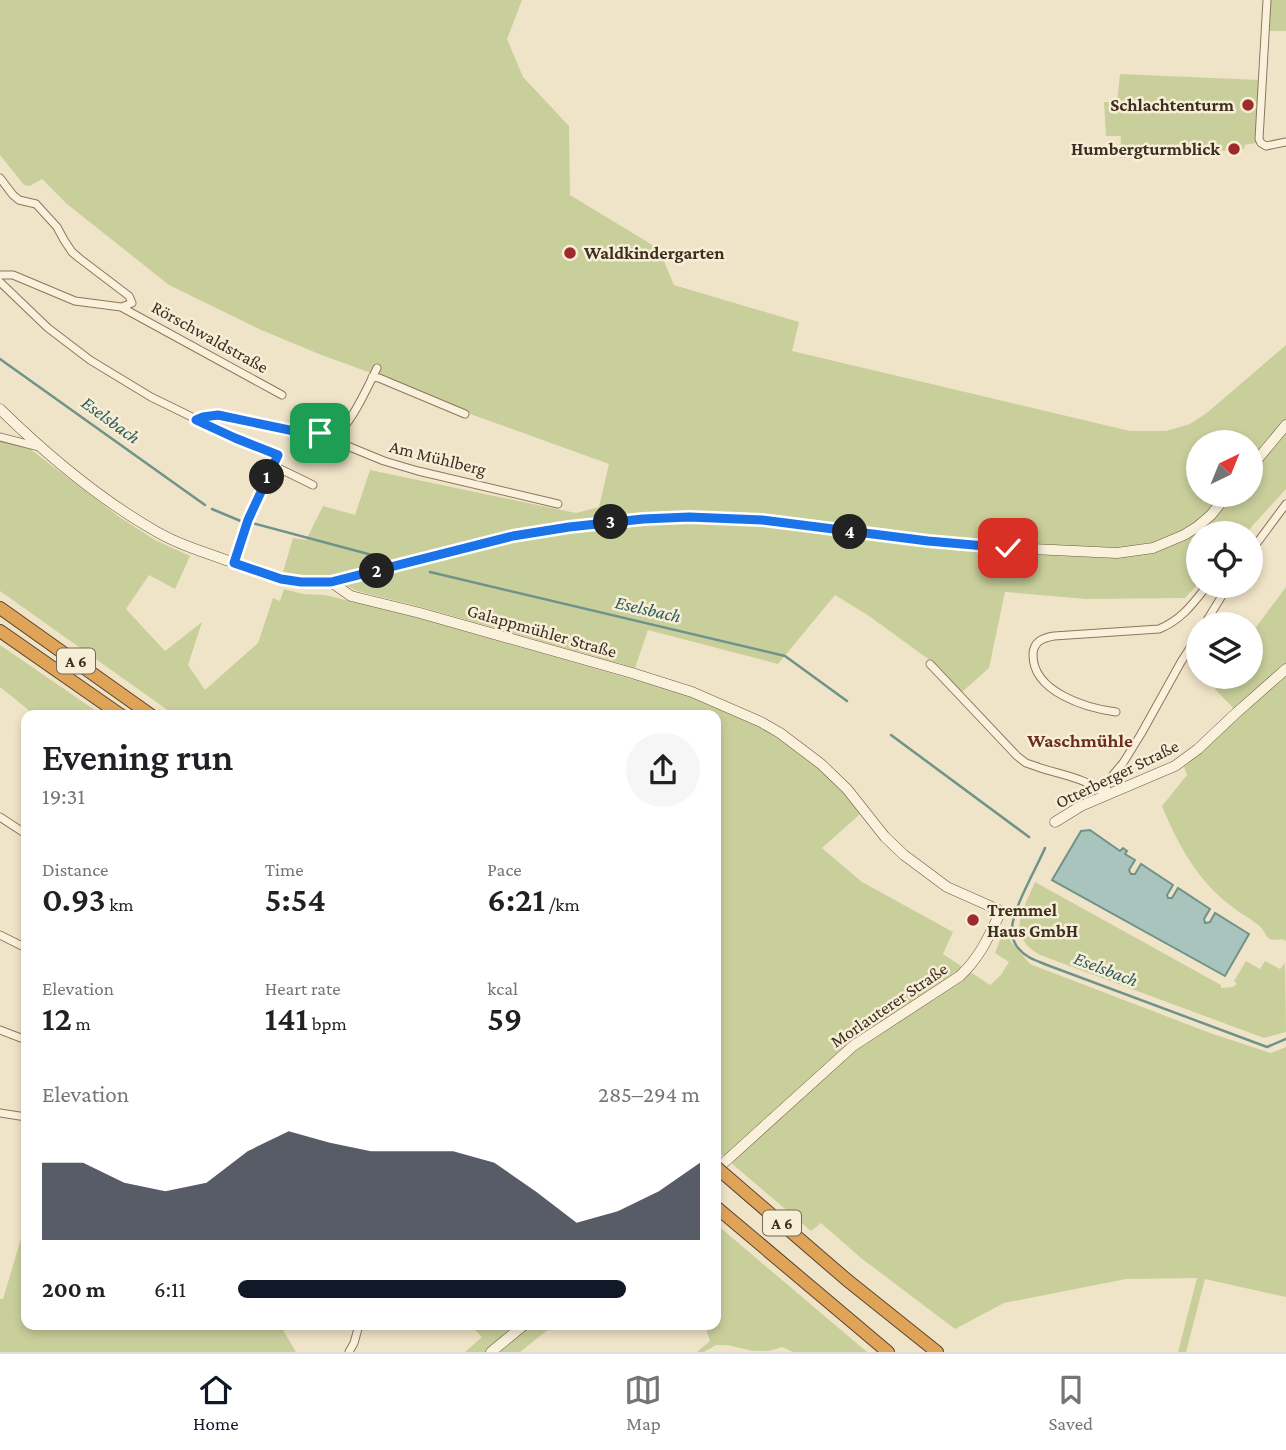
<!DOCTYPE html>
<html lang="en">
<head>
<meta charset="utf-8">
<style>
	body { margin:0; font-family:"Crimson Pro",serif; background:#f6f6f6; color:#202124; height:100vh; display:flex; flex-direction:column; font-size:26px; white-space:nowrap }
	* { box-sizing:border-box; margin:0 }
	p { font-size:23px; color:#757577 }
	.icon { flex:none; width:38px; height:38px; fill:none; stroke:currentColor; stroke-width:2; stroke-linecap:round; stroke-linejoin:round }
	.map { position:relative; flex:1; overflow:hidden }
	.side { position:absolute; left:21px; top:710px; width:700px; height:620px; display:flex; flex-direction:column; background:#fff; border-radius:14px; box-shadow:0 4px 10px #0003 }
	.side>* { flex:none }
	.needle { width:46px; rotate:43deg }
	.buttons { position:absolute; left:1186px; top:430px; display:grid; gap:14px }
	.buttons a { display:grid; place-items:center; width:77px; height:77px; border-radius:50%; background:#fff; box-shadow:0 4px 10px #0003; font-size:35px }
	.pin { position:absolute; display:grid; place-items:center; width:60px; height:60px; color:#fff; margin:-30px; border-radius:14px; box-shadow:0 4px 10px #0006 }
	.km { position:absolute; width:35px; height:35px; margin:-18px; border-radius:50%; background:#222; color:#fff; font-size:19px; line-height:35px; text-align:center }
	.round { display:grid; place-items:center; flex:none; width:74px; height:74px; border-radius:37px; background:#f6f6f6 }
	.overview { display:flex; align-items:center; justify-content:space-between; height:119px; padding:0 21px }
	h1 { font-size:38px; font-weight:600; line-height:52px }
	.metrics { display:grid; grid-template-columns:repeat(3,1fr); gap:10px; height:119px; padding:7px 21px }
	.metrics div { display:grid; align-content:center }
	.metrics b { font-size:35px; font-weight:600 }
	.metrics small { font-size:19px; font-weight:400 }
	.metrics p { font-size:19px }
	.chart { height:196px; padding:14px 21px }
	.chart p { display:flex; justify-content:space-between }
	.chart svg { width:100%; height:126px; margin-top:7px; fill:#111827; opacity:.7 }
	ul { padding:0 21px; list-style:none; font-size:23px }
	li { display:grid; grid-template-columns:112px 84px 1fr; align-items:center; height:52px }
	li i { height:18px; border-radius:9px; background:#111827 }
	.menu { display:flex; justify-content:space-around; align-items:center; height:98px; border-top:2px solid #e0e0e0; background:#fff; font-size:19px; color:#757577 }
	.menu a { display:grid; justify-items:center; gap:4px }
	.menu .current { color:#111827 }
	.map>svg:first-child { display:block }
	.green { fill:#c9cf9b; fill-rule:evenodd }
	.water { fill:#a9c4bc; stroke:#6f938a; stroke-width:2 }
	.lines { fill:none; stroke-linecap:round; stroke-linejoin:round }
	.stream { stroke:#6f938a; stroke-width:2.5 }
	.street-casing { stroke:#8d765c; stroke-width:9 }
	.secondary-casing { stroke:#6f573f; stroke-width:11 }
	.highway-casing { stroke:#5b4430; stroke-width:14 }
	.street { stroke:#faf1dc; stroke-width:7 }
	.secondary { stroke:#faf1dc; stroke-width:10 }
	.highway { stroke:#e0a458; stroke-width:12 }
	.highway-bridge-casing { stroke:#5b4430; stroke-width:14; stroke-linecap:butt }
	.highway-bridge { stroke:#e0a458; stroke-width:12 }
	.route-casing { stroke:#fff; stroke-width:14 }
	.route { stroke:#1a73e8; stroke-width:9 }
	.poi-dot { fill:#9e2a2b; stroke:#f7eed8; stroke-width:2.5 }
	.labels { text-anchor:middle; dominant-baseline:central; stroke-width:5; stroke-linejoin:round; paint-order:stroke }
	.shield { fill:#f7eed8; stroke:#756857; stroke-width:2 }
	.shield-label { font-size:16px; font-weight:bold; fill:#3d2e20 }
	.poi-label { font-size:18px; font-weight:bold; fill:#3d2e20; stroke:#f7eed8; text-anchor:end }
	.street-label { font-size:18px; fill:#3d2e20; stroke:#f7eed8 }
	.water-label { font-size:19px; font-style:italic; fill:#2f5d5a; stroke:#f7eed8 }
	.neighbourhood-label { font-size:19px; font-weight:bold; fill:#6b2e1e; stroke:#f7eed8 }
</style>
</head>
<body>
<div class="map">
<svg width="1286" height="1352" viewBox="0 0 1286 1352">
	<rect width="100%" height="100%" fill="#f0e4c8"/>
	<path class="green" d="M 0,0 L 522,0 L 507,39 L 523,77 L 569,126 L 570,195 L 659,249 L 674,285 L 799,322 L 792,351 L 1130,431 L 1166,431 L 1190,424 L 1208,412 L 1286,345 L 1286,489 L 1245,534 L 1199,534 L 1199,583 L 1185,598 L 1086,599 L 1005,592 L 989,668 L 961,693 L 931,661 L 869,616 L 835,595 L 778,664 L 648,630 L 635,668 L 421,607 L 357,591 L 327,575 L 310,576 L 283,572 L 293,538 L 306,540 L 323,506 L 355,515 L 370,470 L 576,513 L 599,507 L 609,464 L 473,415 L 371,373 L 319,354 L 259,329 L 169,285 L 67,204 L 42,179 L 30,186 L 24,185 L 0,155 ZM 1199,443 L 1251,443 L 1251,495 L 1199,495 Z
		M 1264,0 L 1286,0 L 1286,31 L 1263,31 Z
		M 1120,74 L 1260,80 L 1256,143 L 1245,145 L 1244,149 L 1236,150 L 1170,153 L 1120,158 L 1121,136 L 1106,136 L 1104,102 L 1117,102 Z
		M 0,441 L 30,449 L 118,516 L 155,540 L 190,556 L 175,589 L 149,575 L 126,609 L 165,651 L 202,622 L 188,665 L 205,690 L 258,643 L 273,598 L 280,601 L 284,589 L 303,594 L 325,595 L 412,616 L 691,696 L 760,727 L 777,738 L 817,766 L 839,788 L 860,814 L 822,848 L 862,882 L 953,932 L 943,954 L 990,985 L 1001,975 L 1009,962 L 995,953 L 1005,927 L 1011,942 L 1030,964 L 1210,1033 L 1271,1053 L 1286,1047 L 1286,1297 L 1205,1279 L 1186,1352 L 1178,1352 L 1197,1278 L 1126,1279 L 1004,1303 L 955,1329 L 861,1258 L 821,1223 L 811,1231 L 716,1150 L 716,716 L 176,716 L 0,591 Z
		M 1286,587 L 1286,941 L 1282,939 C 1263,943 1269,933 1257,924 C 1248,917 1238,912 1230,905 C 1197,880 1177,843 1162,806 L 1187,775 L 1184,767 L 1243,714 L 1282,674 L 1234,709 L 1215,689 L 1222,677 L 1251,677 L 1251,634 Z
		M 0,645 L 102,715 L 103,716 L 36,716 L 0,687 Z
		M 1035,882 L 1221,985 L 1221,988 L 1233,987 L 1237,984 L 1234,981 L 1246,961 L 1260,969 L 1265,961 L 1280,969 L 1285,963 L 1286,1032 L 1264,1038 L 1040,955 C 1005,935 1023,911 1035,882 Z
		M 26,1222 L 26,1325 L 280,1325 L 296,1352 L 0,1352 L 0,1299 L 3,1299 Z
		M 716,1224 L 867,1352 L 793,1352 L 782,1347 L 769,1351 L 753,1351 L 727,1345 L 716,1345 L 704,1352 L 697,1352 L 710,1341 L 705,1325 L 716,1325 Z
		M 470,1325 L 554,1325 L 520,1352 L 465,1352 L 482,1337 Z"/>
	<path class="water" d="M 1090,830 L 1120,851 L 1123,848 L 1127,851 L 1125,854 L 1135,860 L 1129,870 L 1131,874 L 1135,874 L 1141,864 L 1173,885 L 1167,895 L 1168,898 L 1172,898 L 1178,888 L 1210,909 L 1204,919 L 1205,923 L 1210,922 L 1215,913 L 1249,934 L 1225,976 L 1052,880 L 1081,831 Z"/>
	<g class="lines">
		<path class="stream" d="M 0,359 L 205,505
			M 212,509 L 243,522
			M 252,523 L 387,559
			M 430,572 L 785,656 L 847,701
			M 891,735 L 1029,837
			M 1045,848 C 1037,867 1012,910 1012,929 C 1012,937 1014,944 1019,949 C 1026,958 1038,961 1047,965 L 1267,1047 L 1286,1039"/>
		<g class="street-casing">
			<path id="street" d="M 1261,143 L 1259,139 L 1267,0
				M 1261,143 L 1266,146 L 1286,142
				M 0,178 L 13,195 L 19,200 L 36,204 L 57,227 L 64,240 L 72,252 L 79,258 L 129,296 L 132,303 L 122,307
				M 0,275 L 13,275 L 75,301 L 121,307 L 282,395
				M 0,282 L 48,328 L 90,360 L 151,397 L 235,438 L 277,455 L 248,520 L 234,563
				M 372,377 L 379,378 L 465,414
				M 196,420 L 203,417 L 218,415 L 313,435 L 328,438 L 384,461 L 418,471 L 558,504
				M 320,433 C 326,434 332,435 338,432 C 351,425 370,382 377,368
				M 0,437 L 39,447
				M 272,465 L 313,485
				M 1251,551 L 1286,504
				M 1204,625 L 1228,586
				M 930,664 L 1017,756 L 1026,763 L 1035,766 C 1059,775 1086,777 1106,795
				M 1116,712 C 1086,708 1033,692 1033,655 C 1033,642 1042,638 1054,636 L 1159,629 C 1181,620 1192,605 1207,586
				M 1106,795 L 1107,782 L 1123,763 L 1141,734 L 1181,662 L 1199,634
				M 0,817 L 26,834
				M 0,935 L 26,948
				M 0,1030 L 26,1040
				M 0,1113 L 26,1117
				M 349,1352 L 354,1343 L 359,1325"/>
		</g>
		<g class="secondary-casing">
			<path id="secondary" d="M 0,409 C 47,455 99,499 157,532 C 180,545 206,553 232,562 C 253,570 275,579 299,582 C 309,583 320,582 331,582 L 513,536 L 604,522 L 689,517 L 784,522 L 927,541 L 1008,548 L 1117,553 L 1153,548 L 1184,535 L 1197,527 L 1211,515 L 1227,495
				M 1251,467 L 1286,425
				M 331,582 L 351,596 L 420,613 L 632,673 L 692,692 L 761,722 L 780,733 L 821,764 L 847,789 L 885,837 L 904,855 L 947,887 L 1001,911 C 989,936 981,956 960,976 L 853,1046 L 716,1170
				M 1055,822 L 1081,806 L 1175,766 L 1198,749 L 1234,715 L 1286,669
				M 491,1352 L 524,1325"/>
		</g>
		<g class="highway-casing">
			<path id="highway" d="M 0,608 L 152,716
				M 0,631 L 122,716
				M 716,1207 L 888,1352
				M 847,1280 L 937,1352"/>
		</g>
		<use href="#street" class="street"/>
		<use href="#secondary" class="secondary"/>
		<use href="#highway" class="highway"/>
		<g class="highway-bridge-casing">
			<path id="highway-bridge" d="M 716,1167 L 847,1280"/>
		</g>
		<use href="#highway-bridge" class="highway-bridge"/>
	</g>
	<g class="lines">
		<g class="route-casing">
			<path id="route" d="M 320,433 L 313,435 L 218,415 L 203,417 L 196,420 L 235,438 L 278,455 L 248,520 L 234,563 L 281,579 L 301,582 L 331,582 L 513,536 L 569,527 L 643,519 L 689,517 L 762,520 L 928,541 L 1008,548"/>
		</g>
		<use href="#route" class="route"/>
	</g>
	<g class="poi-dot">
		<circle cx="1248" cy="105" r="7"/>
		<circle cx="1234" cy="149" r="7"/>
		<circle cx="570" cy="253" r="7"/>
		<circle cx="973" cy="920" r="7"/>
	</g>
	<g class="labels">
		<g class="shield">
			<rect x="57" y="648.5" width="38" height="25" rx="5"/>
			<rect x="763" y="1210.5" width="38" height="25" rx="5"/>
		</g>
		<g class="shield-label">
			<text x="76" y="661">A 6</text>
			<text x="782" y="1223">A 6</text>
		</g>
		<g class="poi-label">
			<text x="1234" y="105">Schlachtenturm</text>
			<text x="1220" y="149">Humbergturmblick</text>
			<text x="584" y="253" text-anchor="start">Waldkindergarten</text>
			<text x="987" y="910" text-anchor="start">Tremmel<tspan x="987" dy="21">Haus GmbH</tspan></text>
		</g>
		<g class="street-label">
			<text transform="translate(210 337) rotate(29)">Rörschwaldstraße</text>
			<text transform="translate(438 458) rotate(14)">Am Mühlberg</text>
			<text transform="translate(542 631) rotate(16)">Galappmühler Straße</text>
			<text transform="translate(1117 774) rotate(-26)">Otterberger Straße</text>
			<text transform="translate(889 1005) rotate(-34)">Morlauterer Straße</text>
		</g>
		<g class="water-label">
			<text transform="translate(111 420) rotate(36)">Eselsbach</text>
			<text transform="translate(648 609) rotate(13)">Eselsbach</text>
			<text transform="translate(1106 969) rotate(21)">Eselsbach</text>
		</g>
		<g class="neighbourhood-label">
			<text x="1080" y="740">Waschmühle</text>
		</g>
	</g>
</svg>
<div class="buttons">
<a><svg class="needle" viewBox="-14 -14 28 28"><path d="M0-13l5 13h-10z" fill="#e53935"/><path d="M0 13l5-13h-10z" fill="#757577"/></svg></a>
<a><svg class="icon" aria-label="locate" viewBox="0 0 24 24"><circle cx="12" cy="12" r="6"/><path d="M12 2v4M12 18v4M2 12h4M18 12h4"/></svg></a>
<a><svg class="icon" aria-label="layers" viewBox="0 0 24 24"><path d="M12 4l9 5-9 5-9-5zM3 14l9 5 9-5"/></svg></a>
</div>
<div class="pin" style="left:320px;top:433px;background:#1e9e55"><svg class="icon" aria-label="arrive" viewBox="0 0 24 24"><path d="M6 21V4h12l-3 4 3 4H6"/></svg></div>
<div class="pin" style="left:1008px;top:548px;background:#d93025"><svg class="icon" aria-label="check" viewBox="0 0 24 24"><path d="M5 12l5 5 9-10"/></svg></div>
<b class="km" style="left:267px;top:477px">1</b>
<b class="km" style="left:377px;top:571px">2</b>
<b class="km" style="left:611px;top:522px">3</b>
<b class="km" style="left:850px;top:532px">4</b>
<section class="side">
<div class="overview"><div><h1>Evening run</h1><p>19:31</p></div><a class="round"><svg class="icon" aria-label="share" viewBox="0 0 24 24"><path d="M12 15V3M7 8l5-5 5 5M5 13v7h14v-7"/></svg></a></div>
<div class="metrics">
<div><p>Distance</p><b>0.93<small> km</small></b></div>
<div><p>Time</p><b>5:54</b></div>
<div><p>Pace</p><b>6:21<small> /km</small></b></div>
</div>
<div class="metrics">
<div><p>Elevation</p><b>12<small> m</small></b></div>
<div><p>Heart rate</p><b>141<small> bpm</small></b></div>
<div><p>kcal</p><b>59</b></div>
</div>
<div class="chart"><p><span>Elevation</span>285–294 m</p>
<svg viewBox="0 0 160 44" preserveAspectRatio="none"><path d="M0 44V17L10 17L20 24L30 27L40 24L50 13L60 6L70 10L80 13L90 13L100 13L110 17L120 27L130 38L140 34L150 27L160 17V44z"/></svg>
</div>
<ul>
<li><b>200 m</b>6:11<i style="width:84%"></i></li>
</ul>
</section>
</div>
<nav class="menu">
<a class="current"><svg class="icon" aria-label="home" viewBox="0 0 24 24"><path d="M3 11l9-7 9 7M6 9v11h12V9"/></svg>Home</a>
<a><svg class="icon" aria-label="map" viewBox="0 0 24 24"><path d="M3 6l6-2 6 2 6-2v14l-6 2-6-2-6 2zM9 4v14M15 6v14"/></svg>Map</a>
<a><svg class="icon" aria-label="saved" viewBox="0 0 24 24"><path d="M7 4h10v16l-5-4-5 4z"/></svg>Saved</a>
</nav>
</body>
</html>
